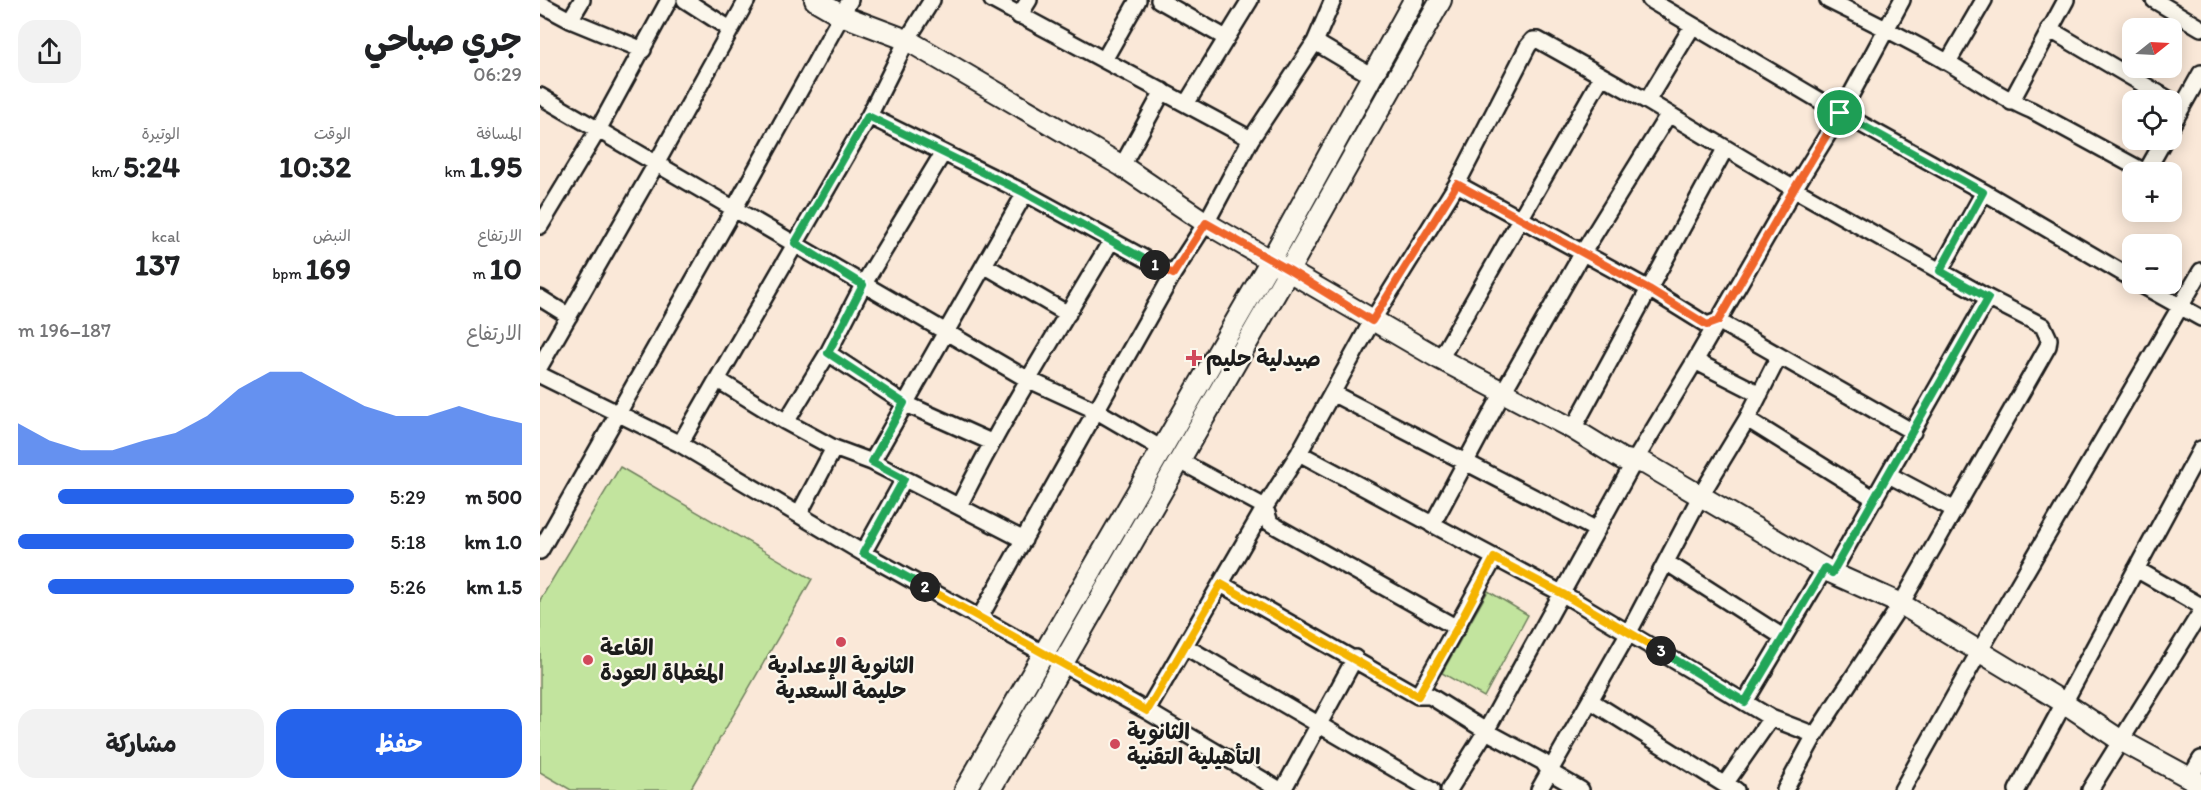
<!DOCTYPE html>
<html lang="ar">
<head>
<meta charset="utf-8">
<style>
	body { margin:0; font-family:Itim,"Playpen Sans Arabic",sans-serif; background:#f2f2f2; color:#202124; direction:rtl; height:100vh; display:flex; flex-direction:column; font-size:22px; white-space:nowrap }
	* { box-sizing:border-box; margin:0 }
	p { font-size:20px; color:#757577 }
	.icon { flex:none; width:33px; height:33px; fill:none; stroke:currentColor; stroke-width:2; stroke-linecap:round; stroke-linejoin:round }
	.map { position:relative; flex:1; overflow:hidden; direction:ltr }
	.side { display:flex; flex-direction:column; background:#fff; width:540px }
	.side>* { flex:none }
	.needle { width:39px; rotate:72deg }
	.controls { position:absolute; left:1582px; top:18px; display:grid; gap:12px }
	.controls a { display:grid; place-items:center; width:60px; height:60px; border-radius:12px; background:#fff; box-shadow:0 3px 15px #0003; font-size:30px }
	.pin { position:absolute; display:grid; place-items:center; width:51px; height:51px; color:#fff; margin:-26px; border:3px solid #fff; border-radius:50%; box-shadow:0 2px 6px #0007 }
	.km { position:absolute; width:30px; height:30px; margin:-15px; border-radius:50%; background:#222; color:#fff; font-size:16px; line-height:30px; text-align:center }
	.round { display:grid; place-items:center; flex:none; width:63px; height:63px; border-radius:18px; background:#f2f2f2 }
	.overview { display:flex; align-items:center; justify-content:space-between; height:102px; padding:0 18px }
	h1 { font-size:33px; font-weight:700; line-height:45px }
	.stats { display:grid; grid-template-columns:repeat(3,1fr); gap:9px; height:102px; padding:6px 18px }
	.stats div { display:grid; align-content:center }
	.stats b { font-size:30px; font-weight:700 }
	.stats small { font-size:16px; font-weight:400 }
	.stats p { font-size:16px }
	.chart { height:168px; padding:12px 18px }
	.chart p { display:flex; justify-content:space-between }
	.chart svg { width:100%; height:108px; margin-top:6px; fill:#2563eb; opacity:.7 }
	.cta { display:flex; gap:12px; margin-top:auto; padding:12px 18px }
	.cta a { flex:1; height:69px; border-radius:18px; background:#2563eb; color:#fff; font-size:24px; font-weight:700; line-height:69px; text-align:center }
	.cta a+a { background:#f2f2f2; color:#202124 }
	ul { padding:0 18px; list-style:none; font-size:20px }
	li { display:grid; grid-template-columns:96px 72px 1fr; align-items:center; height:45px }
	li i { height:15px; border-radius:8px; background:#2563eb }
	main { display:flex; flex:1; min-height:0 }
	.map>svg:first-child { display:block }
	.green { fill:#c2e49e; stroke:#6f805d; stroke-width:1.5 }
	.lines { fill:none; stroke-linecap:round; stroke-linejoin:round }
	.minor-casing { stroke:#1c1c1c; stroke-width:20 }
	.tertiary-casing { stroke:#1c1c1c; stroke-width:24 }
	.minor { stroke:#fbf7ec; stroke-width:15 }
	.tertiary { stroke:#fbf7ec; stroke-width:20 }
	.split-1-casing { stroke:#fff; stroke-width:12 }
	.split-2-casing { stroke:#fff; stroke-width:12 }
	.split-3-casing { stroke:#fff; stroke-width:12 }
	.split-4-casing { stroke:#fff; stroke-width:12 }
	.split-1 { stroke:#f0652b; stroke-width:8 }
	.split-2 { stroke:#22a559; stroke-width:8 }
	.split-3 { stroke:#f5b400; stroke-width:8 }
	.split-4 { stroke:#22a559; stroke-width:8 }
	.poi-dot { fill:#d1495b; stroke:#fbf7ec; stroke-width:2 }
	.labels { text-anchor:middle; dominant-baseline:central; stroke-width:4.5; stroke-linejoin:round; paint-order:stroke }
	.poi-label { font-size:22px; font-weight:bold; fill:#1c1c1c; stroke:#fbf7ec; text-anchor:start }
</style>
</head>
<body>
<main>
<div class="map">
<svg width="1661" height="790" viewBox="0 0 1661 790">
	<rect width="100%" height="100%" fill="#fae8d8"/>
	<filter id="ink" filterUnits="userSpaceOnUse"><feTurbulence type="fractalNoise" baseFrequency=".0167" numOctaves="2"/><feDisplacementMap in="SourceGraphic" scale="12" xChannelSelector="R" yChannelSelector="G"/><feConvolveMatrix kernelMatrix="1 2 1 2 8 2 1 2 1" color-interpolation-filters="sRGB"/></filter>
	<g filter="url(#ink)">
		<path class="green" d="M 80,467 L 272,579 L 150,790 L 31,790 L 0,772 L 0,600 Z
			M 948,591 L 988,615 L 944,697 L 902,673 Z"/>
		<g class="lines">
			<g class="minor-casing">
				<path id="minor" d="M 145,0 L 190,29
					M 452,0 L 711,139
					M 619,0 L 686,38
					M 1110,0 L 1301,113 L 1444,192 L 1593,279
					M 1288,0 C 1328,20 1368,39 1407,62 C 1435,78 1461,98 1491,110 L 1605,172
					M 1614,0 L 1661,28
					M 0,4 L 30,20 L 103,50
					M 479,16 L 489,0
					M 30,20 L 42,0
					M 1509,29 L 1630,100
					M 775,42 L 832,76
					M 564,60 L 598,0
					M 1408,62 L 1444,0
					M 0,96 L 487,379 L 557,411 L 622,449
					M 1107,101 L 1152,27
					M 1471,102 L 1526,0
					M 646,104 L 710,0
					M 329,116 L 485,193 L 633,274
					M 1632,125 L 1661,73
					M 582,166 L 623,91
					M 1606,172 L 1624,140
					M 917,184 L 1109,289 L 1167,325 L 1178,321 L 1373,432
					M 0,226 L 58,130 L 129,0
					M 444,265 L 528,314
					M 1400,271 L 1444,192
					M 1600,284 L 1661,318
					M 0,298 L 29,316
					M 288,353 L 364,403 L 451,442
					M 900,359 L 1062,76
					M 1155,361 L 1220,394
					M 0,366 L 116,164 L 207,0
					M 0,375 L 140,444 L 323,553 L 607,711 L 740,790
					M 178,380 L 246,422 L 288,353 L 323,285 L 403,153
					M 792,393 L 1057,530
					M 1207,419 L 1335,499
					M 246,422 L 294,448 L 332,462 L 484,540
					M 1033,429 L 1185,149
					M 140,444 L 329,116 L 367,40 L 392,0
					M 759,453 L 1023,594 L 1231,718 L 1275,735
					M 638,460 L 725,507 L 730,523 L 917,628
					M 332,462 L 485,193
					M 1349,475 L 1415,510
					M 419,506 C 465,414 519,329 571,241
					M 259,514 L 294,448
					M 892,525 L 962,394 L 1042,254 L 1128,115
					M 0,551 L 194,209 L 310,0
					M 323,553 L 364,479
					M 1126,562 L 1243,637
					M 1596,569 L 1661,606
					M 1292,573 L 1448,298
					M 681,584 L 878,696 L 890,696 L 946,731 L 1003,762 L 1010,772 L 1041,790
					M 440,617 L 633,274 L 666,223 L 711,139 L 775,42 L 793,0
					M 646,647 L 891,790
					M 878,696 L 954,559
					M 1051,701 L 1185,785 L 1185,784 L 1196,790
					M 1205,702 L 1285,568
					M 607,711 L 725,507 L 759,453 L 832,321 L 917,184 L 988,46 L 993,40 L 998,40 L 1107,101 L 1254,189 L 1448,298 L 1503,326 L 1509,339 L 1508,346 L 1361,604 L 1275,735 L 1245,790
					M 1650,778 L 1661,759
					M 1185,784 L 1231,718
					M 743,790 L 815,658
					M 909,790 L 946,731 L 1094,462 L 1155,361 L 1254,189 L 1301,113 L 1362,0
					M 999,790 L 1089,632 L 1161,495 L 1207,419 L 1239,356
					M 1362,790 L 1439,652 L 1661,271
					M 1477,790 L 1661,449
					M 1550,790 L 1661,612"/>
			</g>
			<g class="tertiary-casing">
				<path id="tertiary" d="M 275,0 L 301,15 L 367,40 L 582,166 L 666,223 L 900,359 L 1033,429 L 1082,459 L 1106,464 L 1292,573 L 1361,604 L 1523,702 L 1580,740 L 1661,784
					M 425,790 L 731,260 L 874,0
					M 450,790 L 749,270 L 901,0"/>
			</g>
			<use href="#minor" class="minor"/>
			<use href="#tertiary" class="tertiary"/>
		</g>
	</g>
	<g class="lines" filter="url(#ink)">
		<g class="split-1-casing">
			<path id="split-1" d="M 615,265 L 633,274 L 666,223 L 749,270 L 832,321 L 917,184 L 1109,289 L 1167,325 L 1178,321 L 1254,189 L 1300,113"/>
		</g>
		<g class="split-2-casing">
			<path id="split-2" d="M 385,587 L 323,553 L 364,479 L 332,462 L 364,403 L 288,353 L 323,285 L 255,243 L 328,116 L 485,193 L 615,265"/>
		</g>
		<g class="split-3-casing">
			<path id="split-3" d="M 385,587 L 607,711 L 681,584 L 878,696 L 917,628 L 954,558 L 1023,594 L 1121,651"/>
		</g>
		<g class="split-4-casing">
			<path id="split-4" d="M 1121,651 L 1205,702 L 1285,568 L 1292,573 L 1448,298 L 1400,271 L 1443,192 L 1300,113"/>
		</g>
		<use href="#split-1" class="split-1"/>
		<use href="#split-2" class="split-2"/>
		<use href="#split-3" class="split-3"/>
		<use href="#split-4" class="split-4"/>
	</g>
	<g class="poi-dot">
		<path d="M651 349h6v6h6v6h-6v6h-6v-6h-6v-6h6z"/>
		<circle cx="301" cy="642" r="6"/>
		<circle cx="48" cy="660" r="6"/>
		<circle cx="575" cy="744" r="6"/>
	</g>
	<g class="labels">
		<g class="poi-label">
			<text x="666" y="358">صيدلية حليم</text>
			<text x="60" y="647">القاعة<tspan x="60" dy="25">المغطاة العودة</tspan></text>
			<text x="301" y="665" text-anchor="middle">الثانوية الإعدادية<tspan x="301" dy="25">حليمة السعدية</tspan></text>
			<text x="587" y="731">الثانوية<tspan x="587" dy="25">التأهيلية التقنية</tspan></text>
		</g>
	</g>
</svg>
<div class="controls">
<a><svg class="needle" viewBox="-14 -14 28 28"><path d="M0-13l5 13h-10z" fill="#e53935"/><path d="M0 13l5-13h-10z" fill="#757577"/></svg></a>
<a><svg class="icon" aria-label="locate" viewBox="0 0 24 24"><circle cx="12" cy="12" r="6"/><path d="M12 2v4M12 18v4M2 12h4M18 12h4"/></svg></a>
<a>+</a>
<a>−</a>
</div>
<div class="pin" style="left:1300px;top:113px;background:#1e9e55"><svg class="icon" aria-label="arrive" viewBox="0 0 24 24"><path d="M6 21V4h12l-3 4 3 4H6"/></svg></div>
<b class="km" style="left:615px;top:265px">1</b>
<b class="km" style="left:385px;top:587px">2</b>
<b class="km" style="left:1121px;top:651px">3</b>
</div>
<section class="side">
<div class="overview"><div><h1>جري صباحي</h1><p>06:29</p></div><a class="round"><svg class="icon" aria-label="share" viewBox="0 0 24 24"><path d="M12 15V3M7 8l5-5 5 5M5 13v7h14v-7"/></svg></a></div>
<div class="stats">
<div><p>المسافة</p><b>1.95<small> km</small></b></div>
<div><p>الوقت</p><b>10:32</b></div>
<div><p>الوتيرة</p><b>5:24<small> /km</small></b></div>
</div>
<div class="stats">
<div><p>الارتفاع</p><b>10<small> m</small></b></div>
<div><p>النبض</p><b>169<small> bpm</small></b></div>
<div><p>kcal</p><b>137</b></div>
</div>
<div class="chart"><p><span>الارتفاع</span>187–196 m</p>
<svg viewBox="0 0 160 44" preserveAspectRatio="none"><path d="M0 44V27L10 34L20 38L30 38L40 34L50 31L60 24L70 13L80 6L90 6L100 13L110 20L120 24L130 24L140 20L150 24L160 27V44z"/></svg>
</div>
<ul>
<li><b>500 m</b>5:29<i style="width:88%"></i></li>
<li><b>1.0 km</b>5:18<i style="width:100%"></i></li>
<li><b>1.5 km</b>5:26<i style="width:91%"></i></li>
</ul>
<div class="cta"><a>حفظ</a><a>مشاركة</a></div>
</section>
</main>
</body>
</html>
